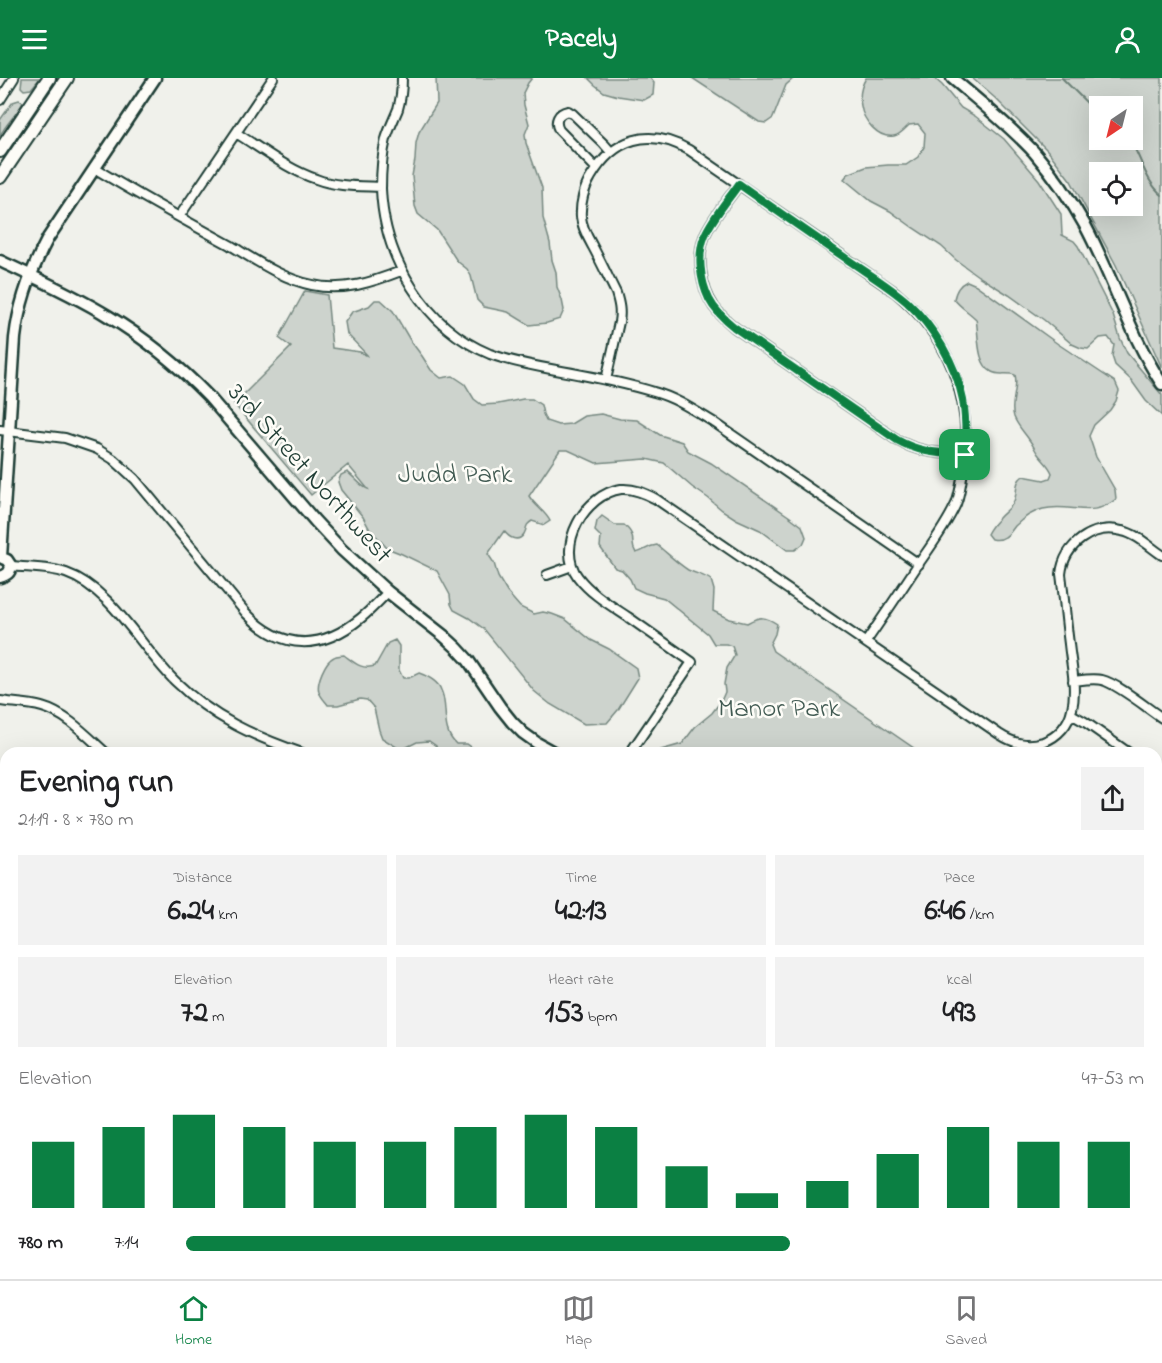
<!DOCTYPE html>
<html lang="en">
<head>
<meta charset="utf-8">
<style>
	body { margin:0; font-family:"Indie Flower",sans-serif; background:#f2f2f2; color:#202124; height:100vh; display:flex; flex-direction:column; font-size:22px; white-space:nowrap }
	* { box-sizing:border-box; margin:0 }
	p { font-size:20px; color:#757577 }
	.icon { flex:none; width:33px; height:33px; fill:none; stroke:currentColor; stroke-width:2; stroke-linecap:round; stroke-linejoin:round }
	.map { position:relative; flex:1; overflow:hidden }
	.details { position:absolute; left:0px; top:669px; width:1162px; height:532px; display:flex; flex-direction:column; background:#fff; border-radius:18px 18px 0 0; box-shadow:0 6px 24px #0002 }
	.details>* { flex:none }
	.needle { width:39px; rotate:215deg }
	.fabs { position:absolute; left:1089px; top:18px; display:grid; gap:12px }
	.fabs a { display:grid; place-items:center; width:54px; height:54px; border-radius:0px; background:#fff; box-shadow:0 6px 24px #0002; font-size:30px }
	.pin { position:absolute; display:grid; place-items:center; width:51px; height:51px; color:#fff; margin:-26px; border-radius:12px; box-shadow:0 3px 9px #0006 }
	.round { display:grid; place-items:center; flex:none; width:63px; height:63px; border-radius:0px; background:#f2f2f2 }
	.overview { display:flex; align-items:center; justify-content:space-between; height:102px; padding:0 18px }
	h1 { font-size:33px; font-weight:700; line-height:45px }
	.figures { display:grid; grid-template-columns:repeat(3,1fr); gap:9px; height:102px; padding:6px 18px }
	.figures div { display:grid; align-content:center; border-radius:0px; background:#f2f2f2; text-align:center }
	.figures b { font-size:30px; font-weight:700 }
	.figures small { font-size:16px; font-weight:400 }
	.figures p { font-size:16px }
	.chart { height:168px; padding:12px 18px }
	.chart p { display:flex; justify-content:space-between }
	.chart svg { width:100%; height:108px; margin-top:6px; stroke:#0b8043; stroke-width:6 }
	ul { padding:0 18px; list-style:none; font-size:20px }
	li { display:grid; grid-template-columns:96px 72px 1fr; align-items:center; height:45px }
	li i { height:15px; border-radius:8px; background:#0b8043 }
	header { display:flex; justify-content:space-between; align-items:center; height:78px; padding:0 18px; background:#0b8043; color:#fff; font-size:27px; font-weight:700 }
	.menu { display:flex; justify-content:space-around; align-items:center; height:84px; border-top:2px solid #e0e0e0; background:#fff; font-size:16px; color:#757577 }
	.menu a { display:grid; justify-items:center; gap:3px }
	.menu .selected { color:#0b8043 }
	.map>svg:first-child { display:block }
	.green { fill:#cdd3cd; stroke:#768880; stroke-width:1.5; fill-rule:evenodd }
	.water { fill:#9faca4; stroke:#6c8077; stroke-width:1.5 }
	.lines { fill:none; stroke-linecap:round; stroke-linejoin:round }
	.stream { stroke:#6c8077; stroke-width:2 }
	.street-casing { stroke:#1f3d34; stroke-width:12 }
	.secondary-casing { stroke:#1f3d34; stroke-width:15 }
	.primary-casing { stroke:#1f3d34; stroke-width:16 }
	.street { stroke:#fdfcf7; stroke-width:8 }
	.secondary { stroke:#fdfcf7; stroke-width:10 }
	.primary { stroke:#fdfcf7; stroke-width:12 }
	.route-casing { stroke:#fff; stroke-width:12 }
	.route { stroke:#0b8043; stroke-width:8 }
	.labels { text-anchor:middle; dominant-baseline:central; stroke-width:5; stroke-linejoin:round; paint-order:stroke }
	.street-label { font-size:27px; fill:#1f3d34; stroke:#fdfcf7 }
	.park-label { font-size:27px; fill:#425b53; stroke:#fdfcf7 }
</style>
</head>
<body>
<header><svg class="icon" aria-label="menu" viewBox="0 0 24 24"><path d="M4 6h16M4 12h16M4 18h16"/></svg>Pacely<svg class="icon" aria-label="person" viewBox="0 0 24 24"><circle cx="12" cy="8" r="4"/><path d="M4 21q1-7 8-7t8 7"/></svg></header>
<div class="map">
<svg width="1162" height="1201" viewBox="0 0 1162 1201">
	<rect width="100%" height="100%" fill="#f0f1eb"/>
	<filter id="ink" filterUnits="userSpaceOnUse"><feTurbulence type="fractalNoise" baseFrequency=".0167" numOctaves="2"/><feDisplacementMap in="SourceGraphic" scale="12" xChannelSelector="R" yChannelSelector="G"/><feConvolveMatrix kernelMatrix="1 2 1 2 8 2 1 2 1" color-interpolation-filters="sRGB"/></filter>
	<g filter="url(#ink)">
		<path class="green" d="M 22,0 L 40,0 L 31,11 L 24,12 L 21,9 Z
			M 436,0 L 532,0 L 528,5 L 523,15 L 524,27 L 529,46 L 525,56 L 526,65 L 542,110 L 543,140 L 550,165 L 552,182 L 556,194 L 557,209 L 562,222 L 564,232 L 560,241 L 547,245 L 529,247 L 508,234 L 484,229 L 477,222 L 471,198 L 467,191 L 457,183 L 437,152 L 418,136 L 415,128 L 412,98 L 415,82 L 416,65 L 419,54 L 437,25 Z
			M 588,0 L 650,0 L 654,5 L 653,17 L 644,22 L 618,18 L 604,14 L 595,7 Z
			M 692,0 L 794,0 L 786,7 L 773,40 L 766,45 L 759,44 Z
			M 866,0 L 934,0 L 942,7 L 961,30 L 975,38 L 1004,61 L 1039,102 L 1061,136 L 1062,157 L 1074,163 L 1078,168 L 1113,237 L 1120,260 L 1127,275 L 1162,317 L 1162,338 L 1146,323 L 1131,302 L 1115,287 L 1112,278 L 1114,267 L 1108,259 L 1100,260 L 1088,271 L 1081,270 L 1072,266 L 1044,242 L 1009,217 L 978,198 L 956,182 L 941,168 L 912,149 L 890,133 L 871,123 L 844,101 L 848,96 L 866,89 L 888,87 L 906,87 L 918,79 L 924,69 L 925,55 L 918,46 L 909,47 C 905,51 900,57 894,58 C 878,61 863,42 861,28 C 859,18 861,8 866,0 Z
			M 972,0 L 1162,0 L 1162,290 L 1116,187 L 1071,103 L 1048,73 L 995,20 ZM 1132,28 L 1132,62 L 1100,62 L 1100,28 ZM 1132,94 L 1132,128 L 1100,128 L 1100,94 Z
			M 19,22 L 23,24 C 17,37 6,45 0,58 L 0,42 L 13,24 Z
			M 967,203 L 976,207 L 1058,266 L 1115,304 L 1119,313 L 1116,323 L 1110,332 L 1094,347 L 1089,358 L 1096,379 L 1115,412 L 1116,421 C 1091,442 1071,424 1043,431 C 1032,434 1023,440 1015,448 C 1012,452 1009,457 1005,459 C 1001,462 996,462 991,461 L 987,456 C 990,450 994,445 999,440 C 1003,435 1010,431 1013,425 C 1019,415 1013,405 1023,398 L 1044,402 L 1050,400 L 1052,395 C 1049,387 1043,383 1038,376 C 1035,372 1033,367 1030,363 C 1025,355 1018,349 1014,339 C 1009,325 1019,311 1015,297 C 1007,294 999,298 992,294 C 976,286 979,256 976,241 C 969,234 960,229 954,221 C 956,212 959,207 967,203 Z
			M 305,213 L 327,217 L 332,270 L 360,274 L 368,278 L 347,256 L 345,244 L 352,234 L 369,228 L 375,222 L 381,222 L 393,233 L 410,262 L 422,278 L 431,292 L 441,300 L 453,298 L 465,306 L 474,321 L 482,327 L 498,326 L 523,321 L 532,321 L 541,327 L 543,336 L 546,343 L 558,347 L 571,346 L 584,338 L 601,336 L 620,341 L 637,342 L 660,357 L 682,364 L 688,373 L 711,385 L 790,439 L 802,448 L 806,459 L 803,466 L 795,472 L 787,472 L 760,452 L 736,441 L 722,432 L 708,420 L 692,409 L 664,385 L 646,381 L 596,385 L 568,372 L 560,372 L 529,418 C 535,428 545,433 550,443 L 544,447 L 532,443 C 524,448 528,449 524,456 C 518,465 509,460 504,453 L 488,476 L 494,485 L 498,499 L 507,514 L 520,529 L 534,536 L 543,534 L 552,536 L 565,541 L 591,562 L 609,571 L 636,590 L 638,600 L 618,632 L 607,645 L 584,646 L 550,626 L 534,613 L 484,551 L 469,540 L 454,532 L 451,526 L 450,517 L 437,493 L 402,476 L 387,470 L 369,450 L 363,439 L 341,412 L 338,404 L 341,397 L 347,394 C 355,399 361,409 368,411 L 348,387 L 311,417 L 234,326 L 291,269 L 279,260 Z
			M 602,438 L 615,447 L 624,447 C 627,450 631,453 632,458 C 634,465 631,467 636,475 C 645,473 647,468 657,467 C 667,475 677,485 688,492 C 696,496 704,497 711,502 L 714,512 L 713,533 L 729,541 L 747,545 C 760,538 765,538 777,546 L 775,556 L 770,566 L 773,573 L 921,675 L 657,675 L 661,672 L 682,666 L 695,649 L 712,635 L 721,623 L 725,614 L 724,606 L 727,590 L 735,577 L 732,568 L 726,566 L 714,566 L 708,556 L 664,520 L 645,515 L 634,510 L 630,501 L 622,492 L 615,490 L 600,469 L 601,459 L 595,453 L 597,443 Z
			M 395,562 L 399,568 L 399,592 L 403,600 L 409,600 L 419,595 C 427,598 438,603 441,612 C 449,629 440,651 456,666 L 467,666 L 474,671 L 474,675 L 437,675 L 436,668 L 429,663 L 417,664 L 405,670 L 398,670 L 382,660 L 379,652 L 374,630 L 367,622 L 360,621 L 338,627 L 328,627 C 325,623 321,619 319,614 C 316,605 325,583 334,579 C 337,577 340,578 344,577 C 355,585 361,592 375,588 L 388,565 Z
			M 0,1130 L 6,1133 L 6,1161 L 0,1158 Z
			M 199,1196 L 378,1196 L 374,1201 L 199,1201 Z
			M 598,1196 L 635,1196 L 639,1201 L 602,1201 Z
			M 723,1196 L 755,1196 L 754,1201 L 725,1201 Z
			M 994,1196 L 1083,1196 L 1085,1201 L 994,1201 Z"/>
		<path class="water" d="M 234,1196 L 296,1196 L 297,1201 L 229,1201 Z
			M 310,1196 L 360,1196 L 357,1201 L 305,1201 Z"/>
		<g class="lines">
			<path class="stream" d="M 1062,0 L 1090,28 L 1100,35
				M 1130,62 C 1141,79 1145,103 1162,117
				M 435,1196 L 446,1201
				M 998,1196 L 1003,1201"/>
			<g class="street-casing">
				<path id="street" d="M 402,0 C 402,10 401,21 398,31 C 394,41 389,51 386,61 C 382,77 381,94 381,111 C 384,180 424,249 490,276 C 512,284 534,288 556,292 C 589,298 622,304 654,314 C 676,320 695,333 715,345 L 919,486
					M 0,22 L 14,0
					M 236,55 C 262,71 287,91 316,101 C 337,109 360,108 381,109
					M 94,90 C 139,117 184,142 230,167 C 255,182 283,201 312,207 C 343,214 373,204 401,193
					M 596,90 L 559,52 C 554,43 558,35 568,33 L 573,36 L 604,66 L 611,74
					M 739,106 C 728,122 713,139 705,157 C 696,179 701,210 714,229 C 720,237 727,243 734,249 L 897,362 C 920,375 939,375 965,377
					M 179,139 L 273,0
					M 606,302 L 619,244 C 621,233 619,225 616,215 C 608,199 601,184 593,169 C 588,160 582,150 581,139 C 580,126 584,110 591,99 C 614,60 649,49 689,72 L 895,214 C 948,258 972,317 964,385 C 962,399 961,413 956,426 C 946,448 931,468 917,488 C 900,514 883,539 866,564
					M 0,352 L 65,360 L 97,371 L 113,381 L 135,401 L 246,535 C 282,573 321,573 361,540 C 371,532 379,523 388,514
					M 11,488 C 29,490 49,489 66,495 C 112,511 141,570 175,603 C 213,640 253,658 302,675
					M 547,497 L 572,488
					M 1073,603 C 1082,602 1093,600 1102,602 C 1118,606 1147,630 1162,640
					M 0,623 C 13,625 29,625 42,629 C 67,636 87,658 106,675
					M 1071,636 L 1085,644 L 1129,675
					M 1027,666 L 1027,675
					M 630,675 L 692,584 C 671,569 649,554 628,539 C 610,527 591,516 578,499 C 555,468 585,416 621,411 C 634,410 645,415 656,421 L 999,656 C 1013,665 1026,669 1043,664 C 1058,659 1069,646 1072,631 C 1077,610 1071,586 1069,566 C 1066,543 1064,519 1061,496 C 1064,467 1093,445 1122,453 C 1137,456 1150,469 1162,477
					M 1156,694 L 1162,697
					M 1156,777 L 1162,776
					M 0,843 L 6,848
					M 0,964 L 6,968
					M 1156,1011 L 1162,1015
					M 1156,1128 L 1162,1131
					M 529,1196 L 539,1201
					M 388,1201 L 393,1196
					M 931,1201 L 933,1196"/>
			</g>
			<g class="secondary-casing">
				<path id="secondary" d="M 952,0 C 980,24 1009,47 1034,74 C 1054,97 1071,122 1086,149 C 1113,200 1130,257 1162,306
					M 0,183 C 36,200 74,217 108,238 C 145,260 179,288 209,319 L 315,443 L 342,472 L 388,514 L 444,558 L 457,570 L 468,582 L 500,629 L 512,644 L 523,655 L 537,665 L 555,675
					M 0,479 L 7,482 L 11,488 C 10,495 7,497 0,499
					M 1,479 L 15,260 C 19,225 32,190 48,160 L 155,0
					M 1156,893 L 1162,897
					M 0,1088 L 6,1092
					M 140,1196 L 147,1201
					M 805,1196 L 805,1201"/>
			</g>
			<g class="primary-casing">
				<path id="primary" d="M 0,73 L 49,0
					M 0,99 L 67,0"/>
			</g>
			<use href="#street" class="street"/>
			<use href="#secondary" class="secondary"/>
			<use href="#primary" class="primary"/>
		</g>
	</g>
	<g class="lines" filter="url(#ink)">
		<g class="route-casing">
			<path id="route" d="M 739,106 C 774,131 809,155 844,179 C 865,194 888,207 907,224 C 934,249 956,286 963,322 C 966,340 966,358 965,377 C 939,375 920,375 897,362 L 734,249 C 724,241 715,233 709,221 C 700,202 697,176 705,157 C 713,139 728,122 739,106 Z"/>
		</g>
		<use href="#route" class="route"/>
	</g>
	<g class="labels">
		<g class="street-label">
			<text transform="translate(309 396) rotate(48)">3rd Street Northwest</text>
		</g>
		<g class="park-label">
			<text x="455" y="397">Judd Park</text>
			<text x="779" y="631">Manor Park</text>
		</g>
	</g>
</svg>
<div class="fabs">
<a><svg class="needle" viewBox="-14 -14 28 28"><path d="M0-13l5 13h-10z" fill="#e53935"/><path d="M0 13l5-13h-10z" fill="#757577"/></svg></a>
<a><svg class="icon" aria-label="locate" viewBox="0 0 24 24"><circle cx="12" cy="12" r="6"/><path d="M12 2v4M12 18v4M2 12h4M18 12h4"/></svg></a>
</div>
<div class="pin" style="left:965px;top:377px;background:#1e9e55"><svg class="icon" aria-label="arrive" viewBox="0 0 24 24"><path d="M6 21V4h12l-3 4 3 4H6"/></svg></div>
<section class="details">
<div class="overview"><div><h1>Evening run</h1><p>21:19 · 8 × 780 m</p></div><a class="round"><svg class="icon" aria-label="share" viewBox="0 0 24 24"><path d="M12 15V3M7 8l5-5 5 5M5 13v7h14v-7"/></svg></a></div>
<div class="figures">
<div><p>Distance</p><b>6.24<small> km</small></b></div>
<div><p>Time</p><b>42:13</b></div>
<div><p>Pace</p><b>6:46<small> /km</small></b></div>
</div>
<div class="figures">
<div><p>Elevation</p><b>72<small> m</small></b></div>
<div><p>Heart rate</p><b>153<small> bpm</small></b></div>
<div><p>kcal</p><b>493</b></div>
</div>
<div class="chart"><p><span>Elevation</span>47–53 m</p>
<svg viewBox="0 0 160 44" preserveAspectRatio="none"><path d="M5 44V17M15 44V11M25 44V6M35 44V11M45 44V17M55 44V17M65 44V11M75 44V6M85 44V11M95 44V27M105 44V38M115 44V33M125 44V22M135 44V11M145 44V17M155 44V17"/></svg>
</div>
<ul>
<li><b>780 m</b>7:14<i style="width:63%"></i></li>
</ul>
</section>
</div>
<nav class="menu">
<a class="selected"><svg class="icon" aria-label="home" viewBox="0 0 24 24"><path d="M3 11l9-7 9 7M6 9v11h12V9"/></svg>Home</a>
<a><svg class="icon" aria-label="map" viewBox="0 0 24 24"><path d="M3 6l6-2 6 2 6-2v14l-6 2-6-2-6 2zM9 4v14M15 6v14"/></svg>Map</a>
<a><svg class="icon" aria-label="saved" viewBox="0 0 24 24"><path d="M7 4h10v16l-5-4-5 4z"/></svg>Saved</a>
</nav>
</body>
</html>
